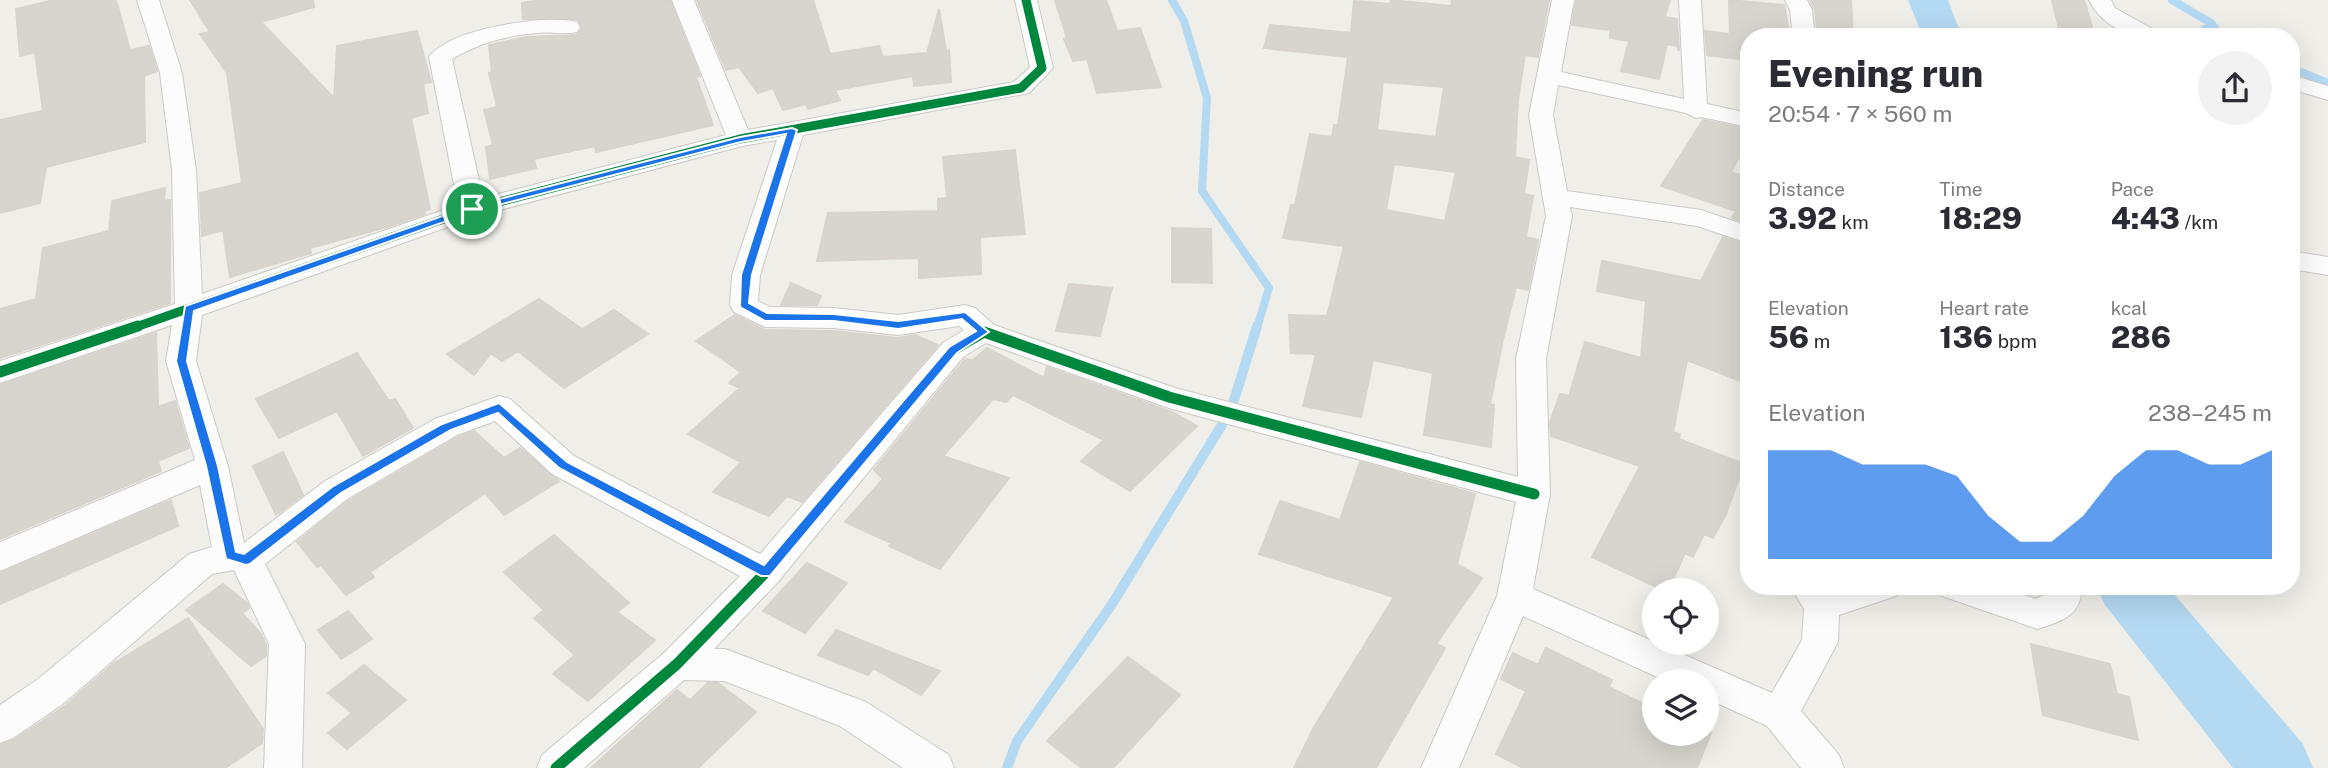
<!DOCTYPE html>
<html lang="en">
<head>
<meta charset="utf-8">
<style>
	body { margin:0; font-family:"Public Sans",sans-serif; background:#f2f2f3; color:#2b2b33; height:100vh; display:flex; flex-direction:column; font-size:26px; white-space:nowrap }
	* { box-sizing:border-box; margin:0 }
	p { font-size:23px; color:#7c7c81 }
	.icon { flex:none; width:38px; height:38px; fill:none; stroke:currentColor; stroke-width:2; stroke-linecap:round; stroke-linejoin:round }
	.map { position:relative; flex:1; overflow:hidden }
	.sheet { position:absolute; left:1740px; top:28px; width:560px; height:567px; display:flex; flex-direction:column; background:#fff; border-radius:28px; box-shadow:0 7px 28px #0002 }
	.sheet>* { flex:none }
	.buttons { position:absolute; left:1642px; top:578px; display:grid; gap:14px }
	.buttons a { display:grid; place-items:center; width:77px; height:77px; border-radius:50%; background:#fff; box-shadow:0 7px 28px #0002; font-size:35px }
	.pin { position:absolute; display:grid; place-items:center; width:60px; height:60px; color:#fff; margin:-30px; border:4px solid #fff; border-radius:50%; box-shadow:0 2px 7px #0007 }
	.round { display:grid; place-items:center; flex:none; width:74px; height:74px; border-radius:37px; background:#f2f2f3 }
	.headline { display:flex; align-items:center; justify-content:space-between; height:119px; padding:0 28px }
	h1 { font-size:38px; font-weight:800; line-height:52px }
	.stats { display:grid; grid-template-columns:repeat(3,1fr); gap:10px; height:119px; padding:7px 28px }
	.stats div { display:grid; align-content:center }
	.stats b { font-size:30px; font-weight:800 }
	.stats small { font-size:19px; font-weight:400 }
	.stats p { font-size:19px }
	.chart { height:196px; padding:14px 28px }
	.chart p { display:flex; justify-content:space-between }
	.chart svg { width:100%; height:126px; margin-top:7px; fill:#1a73e8; opacity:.7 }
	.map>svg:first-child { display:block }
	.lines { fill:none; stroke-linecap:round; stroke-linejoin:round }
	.stream-far1 { stroke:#b4d9f2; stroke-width:8 }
	.stream { stroke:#b4d9f2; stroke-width:10 }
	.river { fill:#b4d9f2; fill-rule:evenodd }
	.building { fill:#d8d5cf; stroke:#d8d4cd; stroke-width:2; fill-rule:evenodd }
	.street-casing { stroke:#cccac4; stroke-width:2 }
	.street { fill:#fdfcfc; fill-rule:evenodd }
	.cycleway-far1-casing { stroke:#fff; stroke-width:12 }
	.cycleway-casing { stroke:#fff; stroke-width:16 }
	.cycleway-far1 { stroke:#00873e; stroke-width:9 }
	.cycleway { stroke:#00873e; stroke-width:11 }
	.route { fill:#1a73e8; stroke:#fff; stroke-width:2; fill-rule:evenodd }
</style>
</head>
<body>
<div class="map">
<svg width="2328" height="768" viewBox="0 0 2328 768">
	<rect width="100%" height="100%" fill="#f0eee8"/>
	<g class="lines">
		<path class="stream-far1" d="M 1172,0 L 1184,21 L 1207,98 L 1202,191 L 1269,288 L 1257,328
			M 2172,0 L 2211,23 L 2215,28 L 2205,29 L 2211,37
			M 2291,71 L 2301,72 L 2328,83"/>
		<path class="stream" d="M 1007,768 L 1017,741 L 1112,604 L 1231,410 L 1257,326"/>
		<path class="river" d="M 1908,0 L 1948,0 L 1957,24 L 1967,37 L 1923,37 Z
			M 2096,586 L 2167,586 L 2303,744 L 2313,768 L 2233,768 L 2105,605 Z"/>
	</g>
	<path class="building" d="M 54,0 L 116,0 L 130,50 L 149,46 L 157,71 L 144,76 L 145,142 L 46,167 L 40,203 L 0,213 L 0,120 L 43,111 L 35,52 L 20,56 L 16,9 Z
		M 190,0 L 313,0 L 314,7 L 261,22 L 334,98 L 337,46 L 417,31 L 431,82 L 423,84 L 428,113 L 411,118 L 430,209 L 424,211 L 425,214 L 387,227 L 310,248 L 311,253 L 230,277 L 223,230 L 202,236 L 200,193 L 242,183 L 227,73 L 200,34 L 210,32 Z
		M 539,0 L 670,0 L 700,76 L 696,77 L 713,125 L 596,152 L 595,146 L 534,159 L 536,168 L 490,179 L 486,147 L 493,145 L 484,110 L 497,107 L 489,73 L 492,72 L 489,45 L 526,37 L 577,35 L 582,28 L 577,19 L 523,19 L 522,3 Z
		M 697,0 L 813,0 L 830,54 L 879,46 L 883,57 L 927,53 L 939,9 L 946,51 L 949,50 L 951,82 L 914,86 L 913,76 L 835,90 L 840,100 L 808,109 L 806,104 L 783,110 L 773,88 L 758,93 L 739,67 L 726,70 Z
		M 1055,0 L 1106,0 L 1117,31 L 1140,28 L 1161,87 L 1097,93 L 1087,59 L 1073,61 L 1064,39 L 1067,38 Z
		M 1391,0 L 1451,6 L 1452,0 L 1549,0 L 1538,57 L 1525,55 L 1518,99 L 1515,157 L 1529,160 L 1524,194 L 1533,196 L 1526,237 L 1538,240 L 1528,290 L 1516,287 L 1503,339 L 1490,404 L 1494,405 L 1491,447 L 1424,435 L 1433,373 L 1373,360 L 1361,417 L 1303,406 L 1316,354 L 1291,353 L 1289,315 L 1327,316 L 1344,246 L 1283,238 L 1291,205 L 1295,205 L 1310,134 L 1332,137 L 1334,125 L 1338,126 L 1348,57 L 1264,48 L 1270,25 L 1351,33 L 1354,1 L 1390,4 ZM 1383,82 L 1444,87 L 1436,137 L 1377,130 ZM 1394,164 L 1456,172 L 1445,221 L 1386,210 Z
		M 1576,0 L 1670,0 L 1665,17 L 1677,19 L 1679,51 L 1677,46 L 1667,44 L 1659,79 L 1621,71 L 1629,41 L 1610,38 L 1610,30 L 1572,25 Z
		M 1729,0 L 1784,5 L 1790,37 L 1748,37 L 1748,60 L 1707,55 L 1705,31 L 1730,34 Z
		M 1810,0 L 1851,0 L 1853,37 L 1818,37 L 1815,10 Z
		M 2052,0 L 2084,0 L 2095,37 L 2061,37 Z
		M 1703,120 L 1748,129 L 1748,140 L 1731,172 L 1748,178 L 1748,223 L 1732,218 L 1736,211 L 1661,186 Z
		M 1015,150 L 1025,234 L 980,237 L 981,274 L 919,278 L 919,258 L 817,261 L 828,213 L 938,211 L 938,199 L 947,198 L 943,157 Z
		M 165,188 L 164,201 L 170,200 L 170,303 L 0,358 L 0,309 L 36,299 L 43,248 L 109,231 L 112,201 Z
		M 1172,228 L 1211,229 L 1212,283 L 1172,282 Z
		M 1723,237 L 1748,245 L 1748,384 L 1687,360 L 1673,432 L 1680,434 L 1679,439 L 1744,464 L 1726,514 L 1713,538 L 1704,534 L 1693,557 L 1685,553 L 1668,590 L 1663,590 L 1592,557 L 1640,466 L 1551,436 L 1550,422 L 1560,394 L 1569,396 L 1585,342 L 1641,358 L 1646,301 L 1597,291 L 1602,261 L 1701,281 Z
		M 791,283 L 821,296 L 817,305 L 781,305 Z
		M 1069,284 L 1112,288 L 1100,336 L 1056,331 Z
		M 539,299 L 582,329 L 614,310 L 648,334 L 564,388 L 518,351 L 502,361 L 491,353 L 474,375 L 447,354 Z
		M 735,315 L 765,330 L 834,331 L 898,338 L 915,335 L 938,345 L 802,502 L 787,496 L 769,516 L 713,492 L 741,462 L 688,434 L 740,388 L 729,383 L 741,372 L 696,341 Z
		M 156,333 L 158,407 L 175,401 L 189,448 L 158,461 L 161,471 L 0,539 L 0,385 Z
		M 987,348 L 1044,378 L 1047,367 L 1172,412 L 1197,426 L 1130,491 L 1081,461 L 1104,440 L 1013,395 L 1006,402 L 993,399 L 943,456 L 1009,478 L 940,569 L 889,546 L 891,543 L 845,522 L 883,479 L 874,470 L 965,359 L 973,360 Z
		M 357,353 L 389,401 L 395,399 L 413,428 L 363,456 L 337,411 L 279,438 L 256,399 Z
		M 474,431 L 504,458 L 520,448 L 559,481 L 504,515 L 485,493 L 370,572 L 374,577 L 346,595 L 321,565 L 317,567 L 297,542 L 348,501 L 458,437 Z
		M 283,452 L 303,495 L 276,515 L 253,466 Z
		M 1360,462 L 1475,494 L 1457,564 L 1482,578 L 1436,644 L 1445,648 L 1376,768 L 1294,768 L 1314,727 L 1394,597 L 1259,554 L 1280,501 L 1340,520 Z
		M 171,500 L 178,526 L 0,604 L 0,573 Z
		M 554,535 L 629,603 L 617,612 L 655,640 L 588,701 L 553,674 L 575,655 L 534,618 L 544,610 L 504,572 Z
		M 807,563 L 847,583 L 805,633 L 763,611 Z
		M 223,584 L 247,603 L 249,608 L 242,613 L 261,634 L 266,645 L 266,656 L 251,666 L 186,610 Z
		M 348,611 L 372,639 L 341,659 L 318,630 Z
		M 188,618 L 263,729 L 262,743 L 225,768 L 0,768 L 0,745 L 14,740 L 66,705 L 113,664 Z
		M 836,630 L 885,650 L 940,671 L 921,695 L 873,668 L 868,675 L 818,655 Z
		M 2031,644 L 2110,664 L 2117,694 L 2129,697 L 2138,740 L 2043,715 Z
		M 1546,648 L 1612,680 L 1609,687 L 1654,709 L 1654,733 L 1711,733 L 1697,768 L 1523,768 L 1496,754 L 1526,691 L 1501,679 L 1513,653 L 1538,665 Z
		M 1128,657 L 1180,695 L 1113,768 L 1082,768 L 1047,741 Z
		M 364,665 L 406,700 L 347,749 L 328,733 L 352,713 L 328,693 Z
		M 708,683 L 718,683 L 756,712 L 698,768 L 591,768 L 677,690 L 690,700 Z"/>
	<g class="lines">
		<g class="street-casing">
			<path id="street" d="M 137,0 L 159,0 L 182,73 L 196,170 L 202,294 L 458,205 L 429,57 C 448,29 545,14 577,22 L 580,27 L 577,32 C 564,35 551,31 537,33 C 508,35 477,44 452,59 L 483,198 L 726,135 L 672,0 L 694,0 L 748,130 L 1014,82 L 1030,67 L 1015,0 L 1037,0 L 1053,68 L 1029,93 L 803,135 L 760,275 L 758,301 L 770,307 L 834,308 L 898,315 L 965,305 L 975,308 L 994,325 L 1175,388 L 1518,477 L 1516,359 L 1546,216 L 1529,115 L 1552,0 L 1574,0 L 1561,72 L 1684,99 L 1679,0 L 1701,0 L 1707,104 L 1748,113 L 1748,127 L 1701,117 L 1696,118 L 1686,113 L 1558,85 L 1553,115 L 1567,191 L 1701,210 L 1748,226 L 1748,243 L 1697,226 L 1570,207 L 1572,216 L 1546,359 L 1550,494 L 1533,589 L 1772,693 L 1802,640 L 1804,609 L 1790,586 L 1827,586 L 1829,589 L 1838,586 L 1901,586 L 1896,596 L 1839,615 L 1838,642 L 1801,711 L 1839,755 L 1844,768 L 1801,768 L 1767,726 L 1706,698 L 1706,681 L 1666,681 L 1523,616 L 1459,768 L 1421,768 L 1497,596 L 1516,502 L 1169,408 L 986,343 L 963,357 L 777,583 L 714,649 L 725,649 L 866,702 L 949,755 L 954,768 L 903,768 L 840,726 L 724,681 L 684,680 L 584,768 L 537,768 L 542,755 L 664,653 L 740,576 L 552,474 L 495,421 L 457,435 L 347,499 L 265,564 L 305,644 L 302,768 L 264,768 L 269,644 L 234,570 L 212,574 L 64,703 L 13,738 L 0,743 L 0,705 L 38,679 L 189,554 L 212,547 L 200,485 L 0,571 L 0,542 L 195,460 L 166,361 L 172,325 L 0,383 L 0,361 L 175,304 L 172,170 L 160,73 ZM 777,140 L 732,275 L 730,305 L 734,312 L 765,327 L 834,328 L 898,335 L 959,326 L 964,330 L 943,343 L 760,554 L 574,456 L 510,399 L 499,396 L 435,419 L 325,481 L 244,543 L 228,466 L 196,361 L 202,315 L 481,215 L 742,146 Z
				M 1785,0 L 1807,0 L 1812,10 L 1815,37 L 1793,37 L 1790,10 Z
				M 2089,0 L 2111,0 L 2115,8 L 2158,32 L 2161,37 C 2130,37 2104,29 2089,0 Z
				M 2291,75 L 2328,86 L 2328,100 L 2291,89 Z
				M 2291,251 L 2328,257 L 2328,275 L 2291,269 Z
				M 1937,586 L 1998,586 L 2036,599 L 2047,593 L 2048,586 L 2082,586 C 2081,616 2064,620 2038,629 L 1942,596 Z"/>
		</g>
		<use href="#street" class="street"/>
		<g class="cycleway-far1-casing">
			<path id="cycleway-far1" d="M 133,328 L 472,209 L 740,139 L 1021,88 L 1042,68 L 1026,0"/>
		</g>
		<g class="cycleway-casing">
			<path id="cycleway" d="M 0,372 L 138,326
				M 556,768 L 677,664 L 765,573 L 953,350 L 984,332 L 1169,397 L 1534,494"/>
		</g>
		<use href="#cycleway-far1" class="cycleway-far1"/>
		<use href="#cycleway" class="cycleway"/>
	</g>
	<path class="route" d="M 792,128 L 797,130 L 752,275 L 749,303 L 767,313 L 834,314 L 898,321 L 965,312 L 989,332 L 957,353 L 770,576 L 761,576 L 559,468 L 498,413 L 451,430 L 341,493 L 250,564 L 246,565 L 226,559 L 206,466 L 176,361 L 185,306 L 468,207 L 740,137 ZM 786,134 L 741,275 L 740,307 L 765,321 L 834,321 L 898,329 L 962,319 L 976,331 L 949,347 L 764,565 L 567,462 L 499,403 L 442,424 L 332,487 L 244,554 L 236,552 L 218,466 L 187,361 L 194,311 L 475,211 L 741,142 Z"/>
</svg>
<div class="buttons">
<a><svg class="icon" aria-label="locate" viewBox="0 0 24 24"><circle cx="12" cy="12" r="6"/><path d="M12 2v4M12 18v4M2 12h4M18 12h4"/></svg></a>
<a><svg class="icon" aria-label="layers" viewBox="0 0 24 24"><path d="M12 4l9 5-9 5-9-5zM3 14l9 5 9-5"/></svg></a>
</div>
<div class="pin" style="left:472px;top:209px;background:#1e9e55"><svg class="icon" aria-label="arrive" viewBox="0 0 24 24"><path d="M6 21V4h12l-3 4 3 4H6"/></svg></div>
<section class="sheet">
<div class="headline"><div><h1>Evening run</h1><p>20:54 · 7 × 560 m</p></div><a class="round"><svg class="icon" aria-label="share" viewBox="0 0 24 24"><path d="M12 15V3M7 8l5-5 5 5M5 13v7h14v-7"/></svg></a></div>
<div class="stats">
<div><p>Distance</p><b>3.92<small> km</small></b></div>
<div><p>Time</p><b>18:29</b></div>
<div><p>Pace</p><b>4:43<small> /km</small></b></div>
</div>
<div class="stats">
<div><p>Elevation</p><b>56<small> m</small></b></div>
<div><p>Heart rate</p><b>136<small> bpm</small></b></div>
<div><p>kcal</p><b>286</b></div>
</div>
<div class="chart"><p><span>Elevation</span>238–245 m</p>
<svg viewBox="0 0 160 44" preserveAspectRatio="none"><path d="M0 44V6L10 6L20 6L30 11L40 11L50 11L60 15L70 29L80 38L90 38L100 29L110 15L120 6L130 6L140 11L150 11L160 6V44z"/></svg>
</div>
</section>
</div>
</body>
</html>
